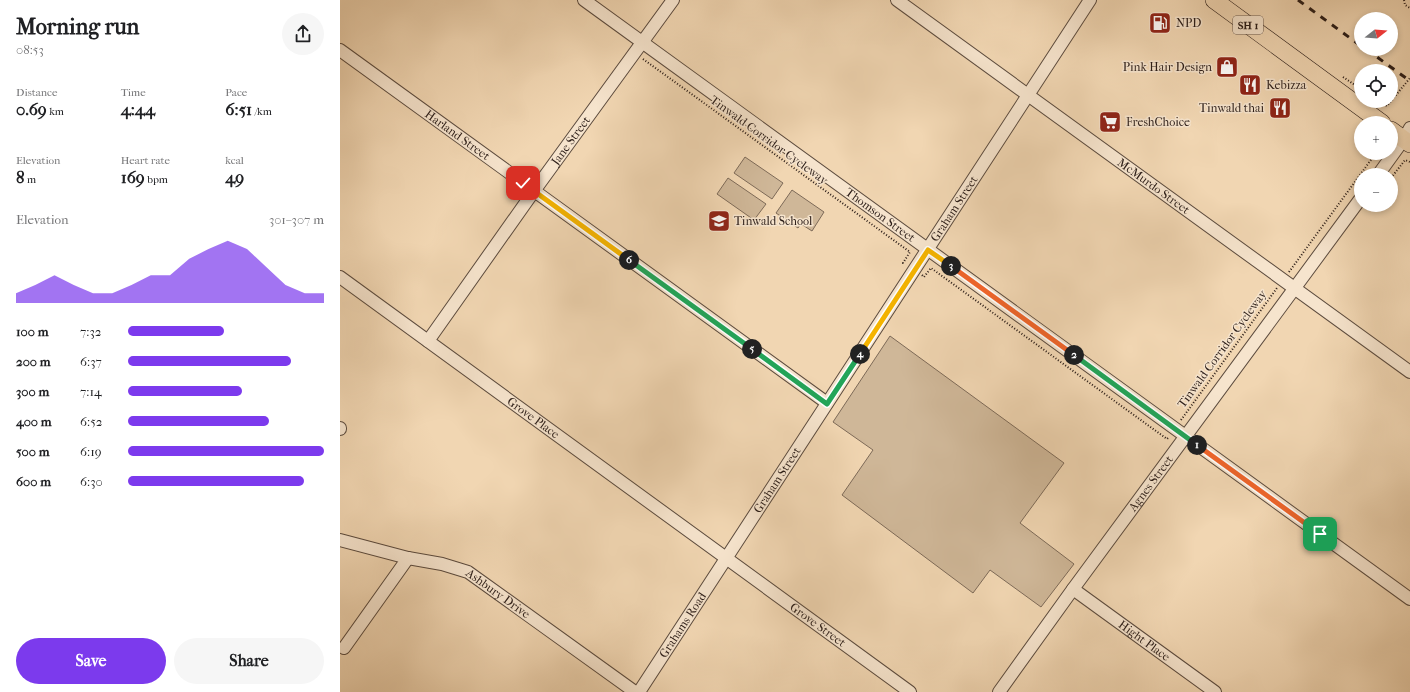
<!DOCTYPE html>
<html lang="en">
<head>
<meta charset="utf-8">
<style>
	body { margin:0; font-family:"IM FELL French Canon",serif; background:#f6f6f6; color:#202124; height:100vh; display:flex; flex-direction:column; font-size:15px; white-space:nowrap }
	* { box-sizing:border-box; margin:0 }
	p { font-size:13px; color:#757577 }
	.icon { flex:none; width:22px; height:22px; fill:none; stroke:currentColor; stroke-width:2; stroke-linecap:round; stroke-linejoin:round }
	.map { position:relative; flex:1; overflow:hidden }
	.drawer { display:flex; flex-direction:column; background:#fff; width:340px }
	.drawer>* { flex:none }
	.needle { width:26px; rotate:73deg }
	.tools { position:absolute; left:1014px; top:12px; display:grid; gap:8px }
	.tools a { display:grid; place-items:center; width:44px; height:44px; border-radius:50%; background:#fff; box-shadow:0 2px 6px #0003; font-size:20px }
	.pin { position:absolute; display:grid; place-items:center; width:34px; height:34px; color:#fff; margin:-17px; border-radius:8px; box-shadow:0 2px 6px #0006 }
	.km { position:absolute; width:20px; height:20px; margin:-10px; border-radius:50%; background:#222; color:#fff; font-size:11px; line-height:20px; text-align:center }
	.round { display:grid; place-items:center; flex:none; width:42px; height:42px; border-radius:21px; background:#f6f6f6 }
	.summary { display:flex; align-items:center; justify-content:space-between; height:68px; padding:0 16px }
	h1 { font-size:22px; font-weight:700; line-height:30px }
	.metrics { display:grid; grid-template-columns:repeat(3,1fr); gap:6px; height:68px; padding:4px 16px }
	.metrics div { display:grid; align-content:center }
	.metrics b { font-size:17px; font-weight:700 }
	.metrics small { font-size:11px; font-weight:400 }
	.metrics p { font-size:11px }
	.chart { height:112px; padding:8px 16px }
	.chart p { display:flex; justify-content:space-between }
	.chart svg { width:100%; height:72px; margin-top:4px; fill:#7c3aed; opacity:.7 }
	.action { display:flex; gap:8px; margin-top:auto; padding:8px 16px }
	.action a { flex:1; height:46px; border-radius:24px; background:#7c3aed; color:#fff; font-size:16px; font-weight:700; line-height:46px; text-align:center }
	.action a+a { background:#f6f6f6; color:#202124 }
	ul { padding:0 16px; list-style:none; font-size:13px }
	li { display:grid; grid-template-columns:64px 48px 1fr; align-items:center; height:30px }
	li i { height:10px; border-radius:5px; background:#7c3aed }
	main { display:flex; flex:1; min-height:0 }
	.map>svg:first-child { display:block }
	.green { fill:#cfb798; stroke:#7d6a58 }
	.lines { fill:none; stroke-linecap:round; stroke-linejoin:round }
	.minor-casing { stroke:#5c4b3e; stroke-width:14 }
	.highway-casing { stroke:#2b1d18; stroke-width:18 }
	.path { stroke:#2b1d18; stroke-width:2; stroke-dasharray:1 2; stroke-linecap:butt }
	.minor { stroke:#f6e4cd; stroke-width:12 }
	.highway { stroke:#f1d6b2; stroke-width:17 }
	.rail { stroke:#2b1d18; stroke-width:3; stroke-dasharray:7 7; stroke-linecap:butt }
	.split-1-casing { stroke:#fff; stroke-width:8 }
	.split-2-casing { stroke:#fff; stroke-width:8 }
	.split-3-casing { stroke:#fff; stroke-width:8 }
	.split-4-casing { stroke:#fff; stroke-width:8 }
	.split-5-casing { stroke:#fff; stroke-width:8 }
	.split-6-casing { stroke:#fff; stroke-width:8 }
	.split-7-casing { stroke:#fff; stroke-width:8 }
	.split-1 { stroke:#f0652b; stroke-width:5 }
	.split-2 { stroke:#22a559; stroke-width:5 }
	.split-3 { stroke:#f0652b; stroke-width:5 }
	.split-4 { stroke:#f5b400; stroke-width:5 }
	.split-5 { stroke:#22a559; stroke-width:5 }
	.split-6 { stroke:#22a559; stroke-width:5 }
	.split-7 { stroke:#f5b400; stroke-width:5 }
	.labels { text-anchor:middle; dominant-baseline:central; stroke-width:3; stroke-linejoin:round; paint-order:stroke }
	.shield { fill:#f6e4cd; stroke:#68594e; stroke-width:1 }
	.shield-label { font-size:11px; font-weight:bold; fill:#2b1d18 }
	.poi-label { font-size:12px; fill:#2b1d18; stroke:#f6e4cd; text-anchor:start }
	.street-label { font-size:12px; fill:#2b1d18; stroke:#f6e4cd }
</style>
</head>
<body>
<main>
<section class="drawer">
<div class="summary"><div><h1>Morning run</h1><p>08:53</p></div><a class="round"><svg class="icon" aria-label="share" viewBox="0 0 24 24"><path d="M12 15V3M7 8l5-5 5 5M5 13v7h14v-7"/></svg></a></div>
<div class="metrics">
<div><p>Distance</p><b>0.69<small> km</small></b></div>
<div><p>Time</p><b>4:44</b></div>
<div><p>Pace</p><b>6:51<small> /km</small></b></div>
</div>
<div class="metrics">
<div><p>Elevation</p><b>8<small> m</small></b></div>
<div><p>Heart rate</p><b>169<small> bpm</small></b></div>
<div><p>kcal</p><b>49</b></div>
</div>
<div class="chart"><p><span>Elevation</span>301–307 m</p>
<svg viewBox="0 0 160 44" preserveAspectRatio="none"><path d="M0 44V38L10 33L20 27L30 33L40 38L50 38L60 33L70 27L80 27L90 17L100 11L110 6L120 11L130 22L140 33L150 38L160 38V44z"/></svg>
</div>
<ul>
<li><b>100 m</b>7:32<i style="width:49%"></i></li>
<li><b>200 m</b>6:37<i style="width:83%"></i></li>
<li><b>300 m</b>7:14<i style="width:58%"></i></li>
<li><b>400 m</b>6:52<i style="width:72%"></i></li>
<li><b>500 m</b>6:19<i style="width:100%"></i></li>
<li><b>600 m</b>6:30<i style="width:90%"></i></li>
</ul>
<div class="action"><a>Save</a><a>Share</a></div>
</section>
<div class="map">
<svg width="1070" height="692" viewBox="0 0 1070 692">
	<rect width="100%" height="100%" fill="#f1d6b2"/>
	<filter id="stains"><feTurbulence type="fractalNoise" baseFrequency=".005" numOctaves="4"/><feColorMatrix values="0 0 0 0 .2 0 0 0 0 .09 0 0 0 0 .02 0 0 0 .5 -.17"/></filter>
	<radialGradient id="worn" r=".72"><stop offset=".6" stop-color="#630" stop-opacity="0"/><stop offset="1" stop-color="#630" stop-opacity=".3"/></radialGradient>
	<path class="green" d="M 405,157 L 443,183 L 432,199 L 394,173 Z
		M 388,178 L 426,204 L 414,220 L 377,194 Z
		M 452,190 L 484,212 L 472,231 L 461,224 L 458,228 L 436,213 Z
		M 550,336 L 724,463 L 680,523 L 734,564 L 701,607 L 650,570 L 633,593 L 502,495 L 533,450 L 493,422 Z"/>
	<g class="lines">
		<g class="minor-casing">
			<g id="minor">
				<path id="s1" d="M 244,0 L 1070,599"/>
				<path id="s2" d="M 557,0 L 1070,372"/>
				<path id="s3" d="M 0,50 L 487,403"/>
				<path d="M 1038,175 L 1064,139 L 1070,128"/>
				<path id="s4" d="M 0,277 L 570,692"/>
				<path id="s5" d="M 88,341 L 194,191 L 333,0"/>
				<path d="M 0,429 L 0,428"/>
				<path id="s6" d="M 0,540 L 68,558 L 102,564 L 128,572 L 295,692"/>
				<path id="s7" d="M 733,589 L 875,692"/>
				<path d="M 4,648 L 68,558"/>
				<path id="s8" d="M 299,692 L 750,0"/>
				<path id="s9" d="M 659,692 L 733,589 L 1021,198"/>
			</g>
		</g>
		<g class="highway-casing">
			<path id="highway" d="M 874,0 L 1042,123
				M 1051,130 L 1070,144"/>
		</g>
		<path class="path" d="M 1064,0 L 1065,5 L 1070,8
			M 303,59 L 570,252 L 563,263 L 565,264
			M 1003,77 L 1021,89
			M 1038,101 L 1047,106 L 1070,78
			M 1051,178 L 1065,160 L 1070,162
			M 949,272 L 1036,153
			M 582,275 L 584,277 L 591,268 L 827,439 L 829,437
			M 841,420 L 937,288"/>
		<use href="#minor" class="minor"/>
		<use href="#highway" class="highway"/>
		<path class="rail" d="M 958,0 L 1021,46
			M 1026,49 L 1070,81"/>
	</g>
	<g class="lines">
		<g class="split-1-casing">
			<path id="split-1" d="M 857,445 L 980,534"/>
		</g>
		<g class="split-2-casing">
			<path id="split-2" d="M 734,355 L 857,445"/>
		</g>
		<g class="split-3-casing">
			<path id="split-3" d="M 611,266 L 734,355"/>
		</g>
		<g class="split-4-casing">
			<path id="split-4" d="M 520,354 L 588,250 L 611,266"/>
		</g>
		<g class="split-5-casing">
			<path id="split-5" d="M 412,349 L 487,404 L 520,354"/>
		</g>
		<g class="split-6-casing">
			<path id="split-6" d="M 289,260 L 412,349"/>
		</g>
		<g class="split-7-casing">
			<path id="split-7" d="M 183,183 L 289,260"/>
		</g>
		<use href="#split-1" class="split-1"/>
		<use href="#split-2" class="split-2"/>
		<use href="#split-3" class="split-3"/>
		<use href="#split-4" class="split-4"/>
		<use href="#split-5" class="split-5"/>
		<use href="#split-6" class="split-6"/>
		<use href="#split-7" class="split-7"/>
	</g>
	<defs>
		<g id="fuel-square" transform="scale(1.15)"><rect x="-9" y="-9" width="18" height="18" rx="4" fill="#8f2418" stroke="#f6e4cd"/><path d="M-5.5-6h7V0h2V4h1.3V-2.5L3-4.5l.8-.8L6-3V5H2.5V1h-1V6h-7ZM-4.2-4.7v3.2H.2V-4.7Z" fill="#fff"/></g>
		<g id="shop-square" transform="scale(1.15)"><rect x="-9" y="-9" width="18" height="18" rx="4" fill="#8f2418" stroke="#f6e4cd"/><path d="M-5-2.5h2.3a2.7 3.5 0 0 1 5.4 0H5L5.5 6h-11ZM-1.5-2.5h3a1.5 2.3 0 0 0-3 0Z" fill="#fff"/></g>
		<g id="restaurant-square" transform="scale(1.15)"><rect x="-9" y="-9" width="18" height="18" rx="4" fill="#8f2418" stroke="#f6e4cd"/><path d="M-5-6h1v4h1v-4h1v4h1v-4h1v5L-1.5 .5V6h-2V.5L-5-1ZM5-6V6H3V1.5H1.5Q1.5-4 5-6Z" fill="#fff"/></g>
		<g id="supermarket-square" transform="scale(1.15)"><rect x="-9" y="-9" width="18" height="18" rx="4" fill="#8f2418" stroke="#f6e4cd"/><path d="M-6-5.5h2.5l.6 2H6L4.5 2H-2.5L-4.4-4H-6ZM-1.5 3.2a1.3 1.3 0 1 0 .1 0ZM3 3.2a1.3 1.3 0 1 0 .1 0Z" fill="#fff"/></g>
		<g id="school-square" transform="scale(1.15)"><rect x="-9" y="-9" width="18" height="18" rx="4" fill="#8f2418" stroke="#f6e4cd"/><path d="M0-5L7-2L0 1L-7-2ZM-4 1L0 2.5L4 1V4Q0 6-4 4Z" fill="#fff"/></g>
	</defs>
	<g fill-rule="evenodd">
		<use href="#fuel-square" x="820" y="23"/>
		<use href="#shop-square" x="887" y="67"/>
		<use href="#restaurant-square" x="910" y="85"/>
		<use href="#restaurant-square" x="940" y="108"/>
		<use href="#supermarket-square" x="770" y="122"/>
		<use href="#school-square" x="379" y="221"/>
	</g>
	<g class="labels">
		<rect class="shield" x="893" y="16" width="30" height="18" rx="3"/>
		<g class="shield-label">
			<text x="908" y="25">SH 1</text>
		</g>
		<g class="poi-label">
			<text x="836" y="23">NPD</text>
			<text x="872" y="67" text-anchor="end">Pink Hair Design</text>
			<text x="926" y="85">Kebizza</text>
			<text x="924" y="108" text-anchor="end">Tinwald thai</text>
			<text x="786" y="122">FreshChoice</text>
			<text x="394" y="221">Tinwald School</text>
		</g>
		<g class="street-label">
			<text stroke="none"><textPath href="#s3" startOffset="145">Harland Street</textPath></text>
			<text transform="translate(429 140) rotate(36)">Tinwald Corridor Cycleway</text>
			<text stroke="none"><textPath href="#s5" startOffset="246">Jane Street</textPath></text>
			<text stroke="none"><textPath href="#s2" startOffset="317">McMurdo Street</textPath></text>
			<text stroke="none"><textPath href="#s8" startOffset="577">Graham Street</textPath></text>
			<text stroke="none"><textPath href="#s1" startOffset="366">Thomson Street</textPath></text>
			<text transform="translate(882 349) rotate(-54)">Tinwald Corridor Cycleway</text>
			<text stroke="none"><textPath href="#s4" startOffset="239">Grove Place</textPath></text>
			<text stroke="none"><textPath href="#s8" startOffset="253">Graham Street</textPath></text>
			<text stroke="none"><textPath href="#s9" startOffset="258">Agnes Street</textPath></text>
			<text stroke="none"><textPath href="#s6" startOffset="169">Ashbury Drive</textPath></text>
			<text stroke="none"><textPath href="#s8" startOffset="80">Grahams Road</textPath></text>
			<text stroke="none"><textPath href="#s4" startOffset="591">Grove Street</textPath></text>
			<text stroke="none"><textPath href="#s7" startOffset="88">Hight Place</textPath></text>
		</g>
	</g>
	<rect width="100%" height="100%" filter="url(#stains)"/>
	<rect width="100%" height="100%" fill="url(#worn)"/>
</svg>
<div class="tools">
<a><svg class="needle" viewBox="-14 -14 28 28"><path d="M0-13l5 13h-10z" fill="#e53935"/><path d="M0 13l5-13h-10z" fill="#757577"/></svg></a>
<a><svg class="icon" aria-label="locate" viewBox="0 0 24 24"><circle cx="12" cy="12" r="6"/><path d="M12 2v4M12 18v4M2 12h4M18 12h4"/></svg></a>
<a>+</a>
<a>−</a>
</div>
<div class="pin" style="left:980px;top:534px;background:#1e9e55"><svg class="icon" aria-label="arrive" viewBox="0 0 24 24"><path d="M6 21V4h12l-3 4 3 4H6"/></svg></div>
<div class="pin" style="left:183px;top:183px;background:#d93025"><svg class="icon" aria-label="check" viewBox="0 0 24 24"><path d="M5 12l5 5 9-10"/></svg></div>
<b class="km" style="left:857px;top:445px">1</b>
<b class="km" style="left:734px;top:355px">2</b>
<b class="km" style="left:611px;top:266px">3</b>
<b class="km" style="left:520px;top:354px">4</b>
<b class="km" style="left:412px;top:349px">5</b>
<b class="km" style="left:289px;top:260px">6</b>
</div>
</main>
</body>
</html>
